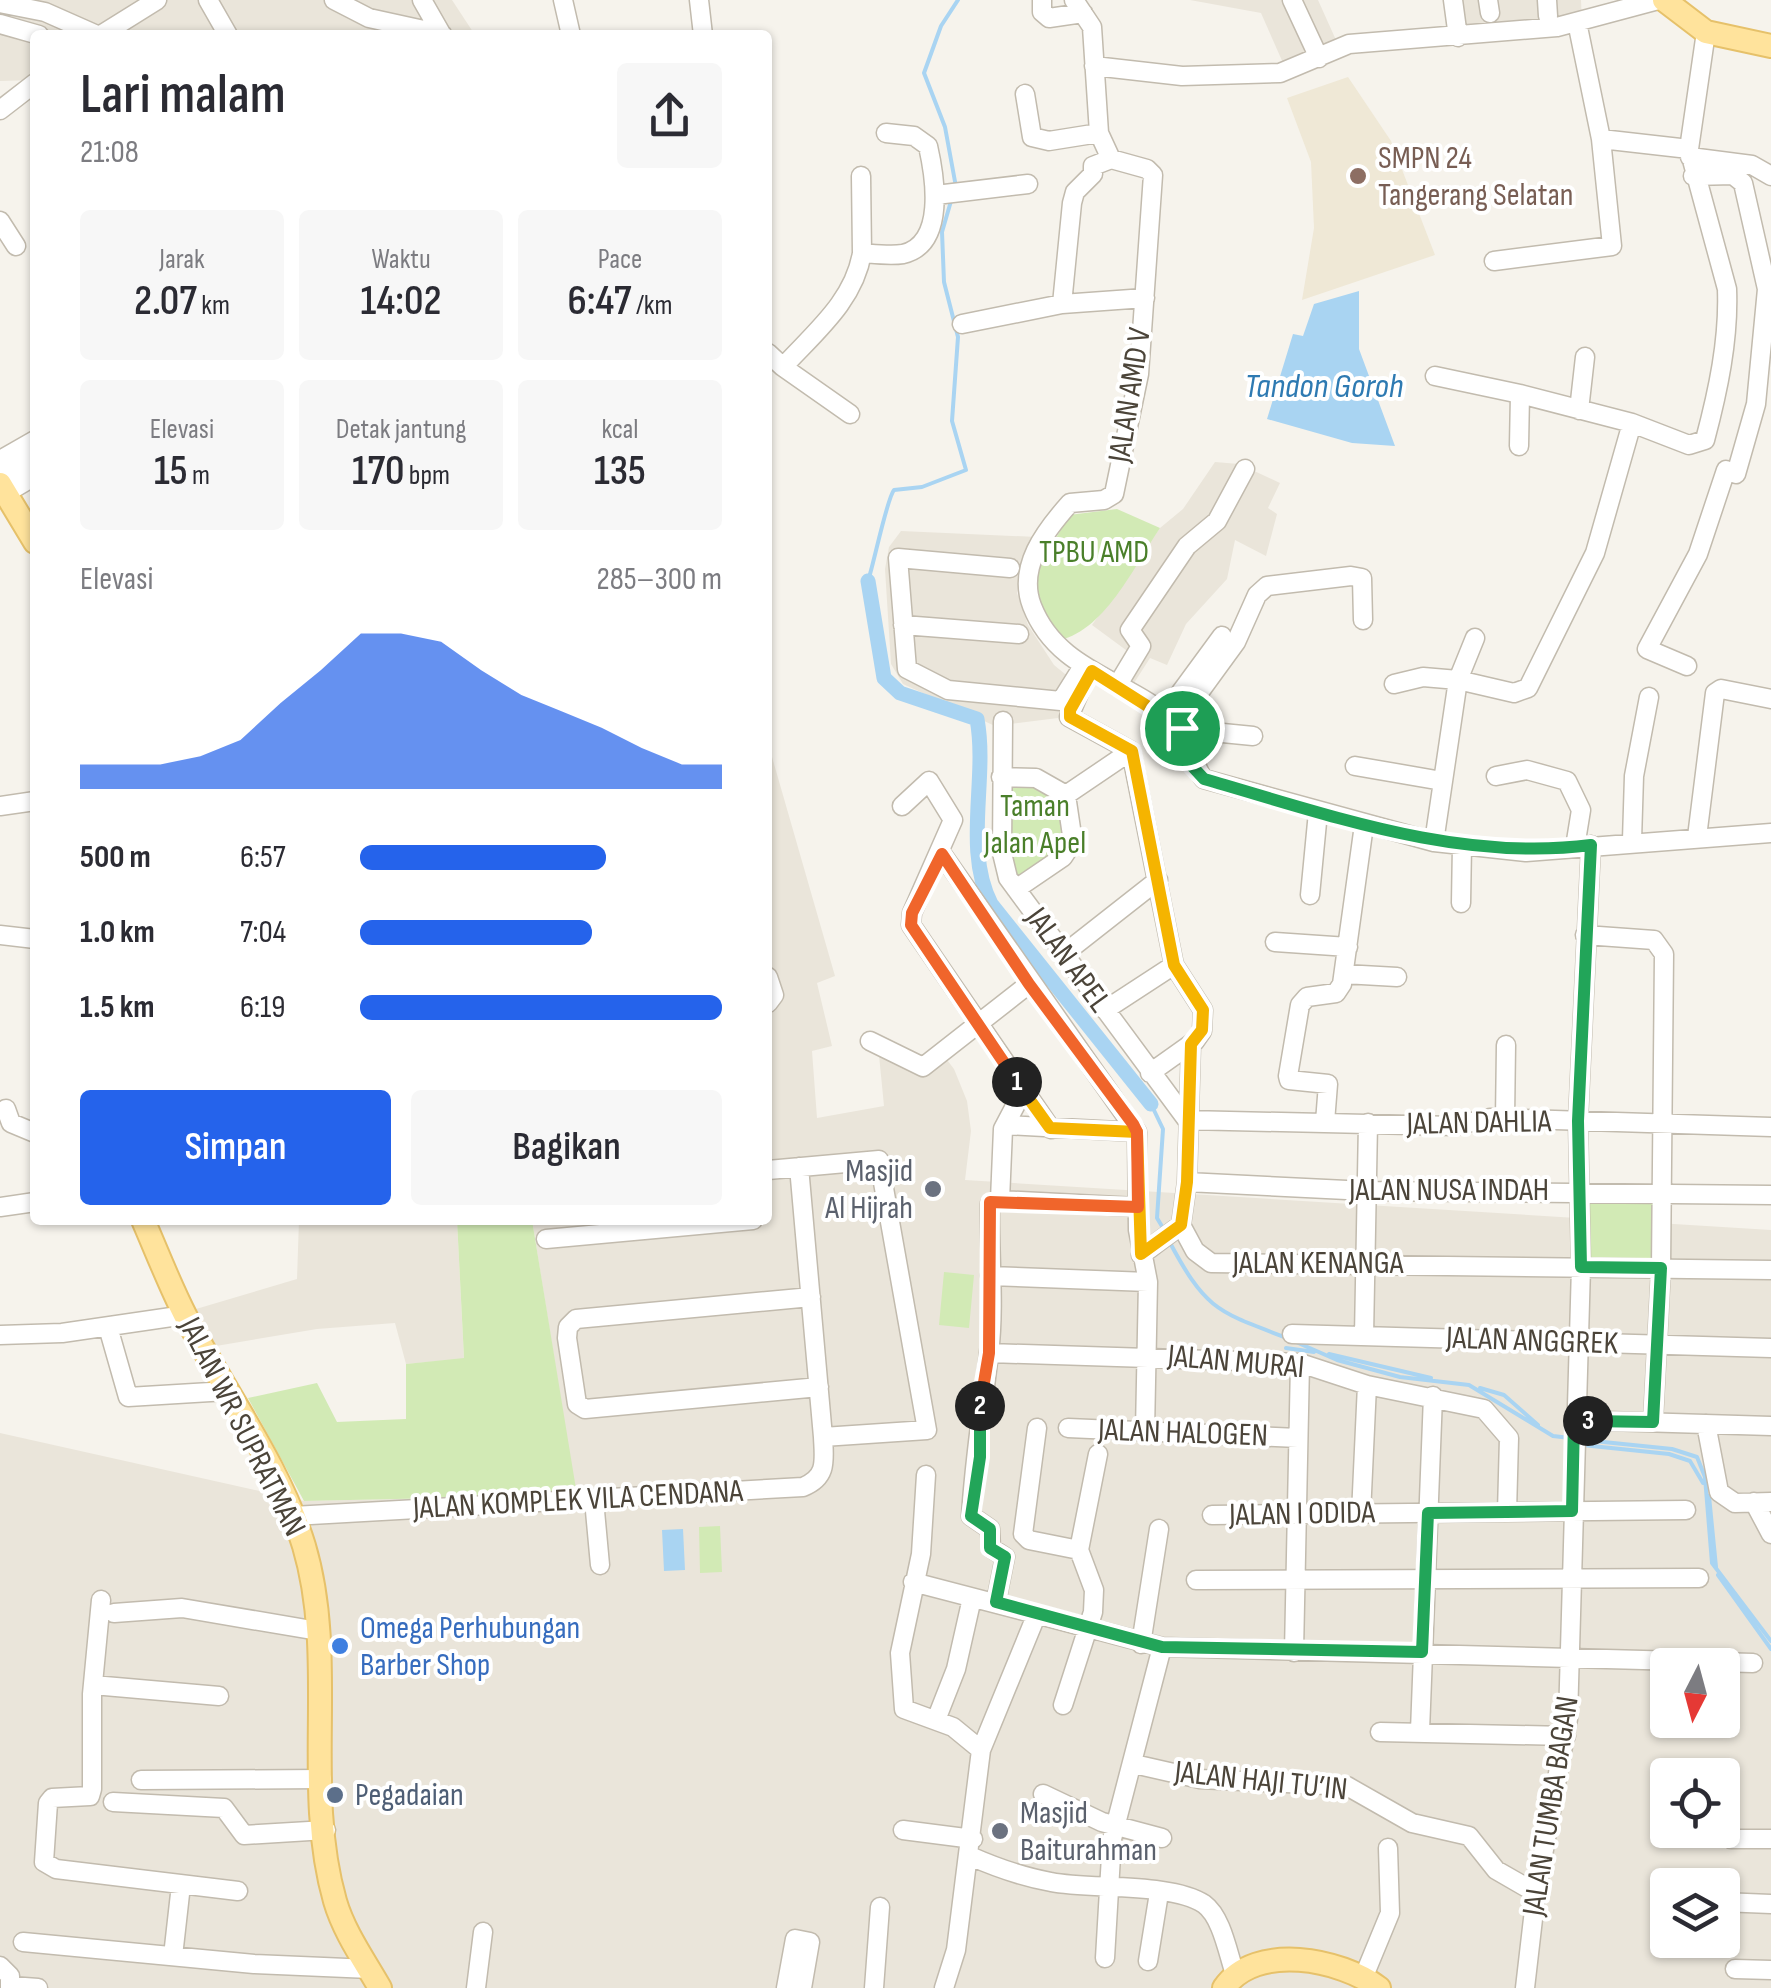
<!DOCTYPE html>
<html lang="id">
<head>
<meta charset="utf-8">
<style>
	body { margin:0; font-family:"Sofia Sans Condensed",sans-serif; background:#f7f7f7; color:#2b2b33; height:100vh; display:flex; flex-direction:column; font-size:38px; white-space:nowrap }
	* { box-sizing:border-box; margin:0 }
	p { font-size:32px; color:#7c7c81 }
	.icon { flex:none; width:55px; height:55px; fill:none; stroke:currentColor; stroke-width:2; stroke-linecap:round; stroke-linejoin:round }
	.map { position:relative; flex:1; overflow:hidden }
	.side { position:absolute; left:30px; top:30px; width:742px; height:1195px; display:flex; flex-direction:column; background:#fff; border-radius:10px; box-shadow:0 2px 8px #0004 }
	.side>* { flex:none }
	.needle { width:65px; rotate:186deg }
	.tools { position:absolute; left:1650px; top:1648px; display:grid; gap:20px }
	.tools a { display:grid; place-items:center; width:90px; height:90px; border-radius:10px; background:#fff; box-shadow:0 2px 8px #0004; font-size:50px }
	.pin { position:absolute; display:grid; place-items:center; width:85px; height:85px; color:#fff; margin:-42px; border:5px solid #fff; border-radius:50%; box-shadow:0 2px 10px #0007 }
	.km { position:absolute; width:50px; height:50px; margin:-25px; border-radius:50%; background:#222; color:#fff; font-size:28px; line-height:50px; text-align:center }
	.round { display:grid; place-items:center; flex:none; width:105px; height:105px; border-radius:10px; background:#f7f7f7 }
	.headline { display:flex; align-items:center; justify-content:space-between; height:170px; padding:0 50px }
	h1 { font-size:55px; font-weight:600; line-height:75px }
	.figures { display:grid; grid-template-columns:repeat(3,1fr); gap:15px; height:170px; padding:10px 50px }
	.figures div { display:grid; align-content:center; border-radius:10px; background:#f7f7f7; text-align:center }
	.figures b { font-size:42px; font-weight:600 }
	.figures small { font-size:28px; font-weight:400 }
	.figures p { font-size:28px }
	.chart { height:280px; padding:20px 50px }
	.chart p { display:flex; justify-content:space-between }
	.chart svg { width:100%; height:180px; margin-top:10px; fill:#2563eb; opacity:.7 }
	.cta { display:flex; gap:20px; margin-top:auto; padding:20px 50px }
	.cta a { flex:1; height:115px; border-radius:10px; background:#2563eb; color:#fff; font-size:40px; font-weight:600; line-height:115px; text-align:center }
	.cta a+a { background:#f7f7f7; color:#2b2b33 }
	ul { padding:0 50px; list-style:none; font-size:32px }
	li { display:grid; grid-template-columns:160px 120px 1fr; align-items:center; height:75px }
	li i { height:25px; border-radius:12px; background:#2563eb }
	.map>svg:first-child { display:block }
	.residential { fill:#eae5da; fill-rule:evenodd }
	.education { fill:#efe8d6 }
	.green { fill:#d2eab5 }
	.water { fill:#a9d4f2 }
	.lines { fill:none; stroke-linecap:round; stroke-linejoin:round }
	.stream { stroke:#a9d4f2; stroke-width:4 }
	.canal { stroke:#a9d4f2; stroke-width:15 }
	.minor-casing { stroke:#c2bbae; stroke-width:21 }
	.major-casing { stroke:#e6c16a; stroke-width:26 }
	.minor { stroke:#fff; stroke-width:18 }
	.major { stroke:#ffe39c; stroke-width:22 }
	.split-1-casing { stroke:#fff; stroke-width:20 }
	.split-2-casing { stroke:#fff; stroke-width:20 }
	.split-3-casing { stroke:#fff; stroke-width:20 }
	.split-4-casing { stroke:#fff; stroke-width:20 }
	.split-1 { stroke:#f5b400; stroke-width:12 }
	.split-2 { stroke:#f0652b; stroke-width:12 }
	.split-3 { stroke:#22a559; stroke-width:12 }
	.split-4 { stroke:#22a559; stroke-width:12 }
	.education-dot { fill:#8d6e63; stroke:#fff; stroke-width:4 }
	.worship-dot { fill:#6b7280; stroke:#fff; stroke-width:4 }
	.shop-dot { fill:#3f7fe0; stroke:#fff; stroke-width:4 }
	.service-dot { fill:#5c6f8a; stroke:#fff; stroke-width:4 }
	.labels { text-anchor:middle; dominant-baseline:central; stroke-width:8; stroke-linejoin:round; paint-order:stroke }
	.education-label { font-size:32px; fill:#785e54; stroke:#fff; text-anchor:start }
	.street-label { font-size:32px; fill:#4b4439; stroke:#fff }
	.park-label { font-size:32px; fill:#4a7f2a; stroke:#fff }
	.worship-label { font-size:32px; fill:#5b616d; stroke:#fff; text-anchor:end }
	.shop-label { font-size:32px; fill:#366cbe; stroke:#fff; text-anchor:start }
	.service-label { font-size:32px; fill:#4e5e75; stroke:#fff; text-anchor:start }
	.water-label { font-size:35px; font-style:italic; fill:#2e7ab2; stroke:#fff }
</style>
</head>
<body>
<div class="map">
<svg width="1771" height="1988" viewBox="0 0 1771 1988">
	<rect width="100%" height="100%" fill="#f6f3ec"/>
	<path class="residential" d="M 0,0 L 452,0 L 475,35 L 35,35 L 35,80 L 0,81 Z
		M 1190,0 L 1318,0 L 1340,49 L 1287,72 L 1261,13 Z
		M 1460,0 L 1581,0 L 1582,24 L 1464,37 Z
		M 1215,462 L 1239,464 L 1280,483 L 1268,508 L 1277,514 L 1266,556 L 1235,540 L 1227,579 L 1186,624 L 1167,665 L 1150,658 L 1127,694 L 1107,681 L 1130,653 L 1092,625 L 1160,528 L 1183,509 Z
		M 901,531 L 1037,537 L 1021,567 L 1017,593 L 1028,625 L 1054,665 L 1076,683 L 1058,718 L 995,726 L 903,684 L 891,664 L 885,569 L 889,547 Z
		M 768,743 L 835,976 L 817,983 L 832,1046 L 812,1051 L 817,1118 L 884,1106 L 878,1045 L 919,1070 L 941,1052 L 954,1069 L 967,1101 L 971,1131 L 965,1180 L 1771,1230 L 1771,1988 L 0,1988 L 0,1433 L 304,1501 L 576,1495 L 532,1220 L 768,1220 ZM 1668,1665 L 1722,1665 L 1722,1720 L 1668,1720 ZM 1668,1775 L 1722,1775 L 1722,1830 L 1668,1830 ZM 1668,1885 L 1722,1885 L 1722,1940 L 1668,1940 Z
		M 299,1220 L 457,1220 L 464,1359 L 406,1364 L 395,1323 L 317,1329 L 216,1346 L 196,1309 L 297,1279 Z"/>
	<path class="education" d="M 1348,77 L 1391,141 L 1435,255 L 1302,300 L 1314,228 L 1311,162 L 1287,98 Z"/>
	<path class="green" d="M 1117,509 L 1160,528 C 1134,566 1104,634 1055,641 L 1038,610 L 1032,581 L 1069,515 Z
		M 1001,777 L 1066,795 L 1073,842 L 1016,889 Z
		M 1586,1195 L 1657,1198 L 1657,1264 L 1584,1263 Z
		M 457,1220 L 532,1220 L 577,1495 L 304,1501 L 248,1398 L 317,1383 L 337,1422 L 406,1419 L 406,1364 L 464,1358 Z
		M 944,1272 L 974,1275 L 969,1328 L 939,1325 Z
		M 720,1526 L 722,1572 L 700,1573 L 699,1527 Z"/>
	<path class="water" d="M 1359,291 L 1359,349 L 1395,446 L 1352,443 L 1267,419 L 1293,334 L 1303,336 L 1314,304 Z
		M 683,1529 L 685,1570 L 664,1571 L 662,1530 Z"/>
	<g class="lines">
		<path class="stream" d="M 956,187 L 945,127 L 924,73 L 941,26 L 958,0
			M 868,581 C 874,563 887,498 894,490 L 922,487 L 966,470 L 952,421 L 958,337 L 944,282 L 942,232 L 951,201
			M 1151,1104 L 1163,1129 L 1157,1218 L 1163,1228
			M 1169,1241 C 1206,1310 1216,1311 1287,1338
			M 1296,1342 L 1337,1360 L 1400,1377 L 1469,1385 L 1553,1436 L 1570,1438
			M 1286,1348 L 1314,1352
			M 1329,1354 L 1431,1378
			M 1480,1388 L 1504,1395 L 1538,1425
			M 1584,1440 L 1672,1449 L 1697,1457 L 1705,1477 L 1712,1563 L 1771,1641
			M 1582,1445 L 1669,1454 L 1690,1461 L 1703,1483
			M 1709,1496 L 1716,1567
			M 1718,1575 L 1771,1649"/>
		<path class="canal" d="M 868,581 L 884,678 L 900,693 L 977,719 C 988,779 963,849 991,904 L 1151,1104"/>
		<g class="minor-casing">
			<path id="minor" d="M 208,0 L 228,35
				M 334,0 L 369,18 L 442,34
				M 422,0 L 442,35
				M 563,0 L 571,35
				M 699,0 L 703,35
				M 1042,0 L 1042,12 L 1049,18 L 1083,13
				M 1074,0 L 1092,27 L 1099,133 L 1111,159 L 1147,169 L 1153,175 L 1139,374 L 1114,494 L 1104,500 L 1070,503 C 1045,531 1017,567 1032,606 C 1058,673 1130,679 1178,725 C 1192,737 1191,764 1204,779 L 1434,842 L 1526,852 L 1771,833
				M 1292,0 L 1319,58
				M 1453,0 L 1458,37
				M 1488,0 L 1490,13
				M 1547,0 L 1548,16
				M 0,3 L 45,12 L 97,35
				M 0,24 L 39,35
				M 101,35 L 157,0
				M 1094,66 L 1182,76 L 1280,73 L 1349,44 L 1557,27 L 1658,0
				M 1025,94 L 1032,137 L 1049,141 L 1099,133
				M 0,110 L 35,83
				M 1601,139 L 1689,149
				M 1690,157 L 1752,165 L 1771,176
				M 861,176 L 862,253
				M 936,195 L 1028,184
				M 0,221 L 16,246
				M 1494,261 L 1612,246 L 1601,139 L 1577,22
				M 1062,304 L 1072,203 L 1075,192 L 1093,174 L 1093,166 L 1111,159
				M 962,324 L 1062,304 L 1145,298
				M 768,353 L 783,367 C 815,332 854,301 862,253 C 875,254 890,256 903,254 C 946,244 935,177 928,146 L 914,136 L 886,133
				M 783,367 L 850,414
				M 1435,376 L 1520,394
				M 1579,410 L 1585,357
				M 1519,446 L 1520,394 L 1632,423 L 1689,445 L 1705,440 C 1718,391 1729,340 1727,289 L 1689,149 L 1706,32
				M 0,460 L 35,440
				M 0,478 L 35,458
				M 6,493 L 35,476
				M 1010,568 L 898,558 L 907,669 L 948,690 L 1061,701 L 1083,666
				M 903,625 L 1019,634
				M 1687,666 L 1647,649 L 1698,554 L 1726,470 L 1736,474 L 1756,404 L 1767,289 L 1743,183 L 1733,175 L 1693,176
				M 1394,684 L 1423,677 L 1458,680 L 1475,638
				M 1082,686 L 1069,717 L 1131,751
				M 1117,686 L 1141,646 L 1130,630 L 1187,546 L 1217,521 L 1245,469
				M 1164,715 L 1222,636
				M 1003,721 L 1002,853 L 1008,878 L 1187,1120
				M 1177,723 L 1236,642 L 1257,595 L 1267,586 L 1351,576 L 1362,578 L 1363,620
				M 1182,729 L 1253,736
				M 1131,751 L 1174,965 L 1203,1010 L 1202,1031 L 1195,1041 L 1150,1073
				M 1355,766 L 1442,781
				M 1496,776 L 1527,770 L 1567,781 L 1581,810 L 1575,847
				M 1001,777 L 1036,778 L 1066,795 L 1073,842 L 1063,857 L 1016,889
				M 1066,795 L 1131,751
				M 0,806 L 35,801
				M 902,806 L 929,781 L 953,820 L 912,913 L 911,925 L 1051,1129
				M 1697,837 L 1715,693 L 1721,689 L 1771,699
				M 1632,840 L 1634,776 L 1649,697
				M 1434,842 L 1458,680 L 1514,693 L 1528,688 L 1595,553 L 1632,423
				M 942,854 L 1137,1132 L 1138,1230 L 1148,1282 L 1145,1431
				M 1310,895 L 1318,812
				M 1461,903 L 1462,845
				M 0,935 L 35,939
				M 1585,935 L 1654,940 L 1664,954 L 1661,1268 L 1653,1422
				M 1275,942 L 1348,947
				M 1065,953 L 1158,880
				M 1344,974 L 1397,977
				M 768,977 L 774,995 L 768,1003
				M 1105,1010 L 1174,965
				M 870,1041 L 923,1067 L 1029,984
				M 1191,1044 L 1187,1182 L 1181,1225 L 1195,1251 L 1211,1263 L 1771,1270
				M 6,1109 L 11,1123 L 35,1133
				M 1505,1119 L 1506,1045
				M 1187,1120 L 1454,1126 L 1490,1118 L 1771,1127
				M 1325,1122 L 1328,1084 L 1289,1080 L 1288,1076 L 1300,1005 L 1307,997 L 1336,993 L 1342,984 L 1364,825
				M 1005,1125 L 1137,1132
				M 768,1170 L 879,1160 L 927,1430 L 823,1437
				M 1187,1182 L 1367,1191 L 1771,1195
				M 1000,1200 L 1003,1129 L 1023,1091
				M 0,1207 L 35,1202
				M 546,1239 L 753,1220
				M 1141,1255 L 1181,1225
				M 990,1276 L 1148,1282
				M 811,1297 L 576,1319 L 568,1327 L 567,1338 L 577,1404 L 585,1409 L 819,1387
				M 108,1327 L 128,1397 L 227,1391
				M 1292,1334 L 1771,1348
				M 0,1335 L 62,1333 L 185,1315
				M 1364,1336 L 1368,1123
				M 989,1353 L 1300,1363 L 1367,1385 L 1484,1409 L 1509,1438 L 1507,1512
				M 1574,1420 L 1771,1426
				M 1706,1424 L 1719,1492 L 1735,1503 L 1771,1502
				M 1037,1428 L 1023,1534 L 1029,1540 L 1079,1550
				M 1068,1428 L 1298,1438
				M 926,1475 L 921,1554 L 900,1653 L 904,1709 L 953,1727 L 981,1750
				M 594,1500 L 600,1565
				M 1754,1502 L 1771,1534
				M 1361,1514 L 1367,1385
				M 1212,1515 L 1686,1510
				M 293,1516 L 803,1487 C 828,1477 824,1460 823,1437 L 799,1167
				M 1196,1580 L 1699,1578
				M 913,1582 L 1162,1647 L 1753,1663
				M 101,1600 L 92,1694 L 92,1789 L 90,1796 L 52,1798 L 48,1803 L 44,1862 L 56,1869 L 238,1891
				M 996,1602 L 1005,1557 L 991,1548 L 990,1529 L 971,1516 C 974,1462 983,1407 989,1353 C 995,1305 989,1253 990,1204 L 1000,1200 L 1137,1207
				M 114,1613 L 182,1608 L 318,1631
				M 1141,1644 L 1159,1529
				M 1294,1652 L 1300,1363
				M 93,1685 L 219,1696
				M 1063,1705 L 1093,1612 L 1094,1590 L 1079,1550 L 1098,1454
				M 936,1720 L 956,1669 L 972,1598
				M 1420,1731 L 1433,1396
				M 1380,1732 L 1566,1736
				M 1134,1764 L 1200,1779 L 1347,1786 L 1412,1823 L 1469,1836 L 1496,1870 L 1536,1893
				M 141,1780 L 322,1779
				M 1043,1794 L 1102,1822 L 1162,1838
				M 113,1802 L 224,1808 L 244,1835 L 326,1830
				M 903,1830 L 973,1839
				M 1731,1839 L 1771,1839
				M 970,1856 C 995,1867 1023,1877 1051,1882 C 1090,1890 1171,1882 1204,1904 C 1222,1917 1228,1954 1235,1974
				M 1722,1902 L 1771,1904
				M 23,1942 L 254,1964 L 370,1969
				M 173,1956 L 181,1885
				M 1105,1958 L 1112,1839 L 1162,1647
				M 1148,1961 L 1159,1893
				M 0,1966 L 10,1976 L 10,1988
				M 1735,1969 L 1771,1970
				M 1364,1976 L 1390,1913 L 1388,1848
				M 11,1986 L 38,1988
				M 476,1988 L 483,1932
				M 786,1988 L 795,1939 L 810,1942 L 802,1988
				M 874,1988 L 880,1907
				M 944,1988 L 956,1950 L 981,1750 L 1036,1616
				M 1525,1988 L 1536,1893 L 1568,1719 L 1581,1267 L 1578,1121 L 1591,845"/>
		</g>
		<g class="major-casing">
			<path id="major" d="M 1664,0 L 1706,32 L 1771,46
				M 0,484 L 35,542
				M 143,1220 C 157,1252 170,1286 186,1317 C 225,1393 279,1464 304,1546 C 338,1660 302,1786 335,1901 C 344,1932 364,1960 380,1988
				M 1224,1988 C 1256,1942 1341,1959 1379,1988"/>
		</g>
		<use href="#minor" class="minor"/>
		<use href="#major" class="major"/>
	</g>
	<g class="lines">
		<g class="split-1-casing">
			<path id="split-1" d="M 1017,1082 L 1050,1128 L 1137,1132 L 1141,1254 L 1181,1225 L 1187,1182 L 1191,1044 L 1202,1030 L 1203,1010 L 1174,965 L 1132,751 L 1070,717 L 1070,710 L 1092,671 L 1182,728"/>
		</g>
		<g class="split-2-casing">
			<path id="split-2" d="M 980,1406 L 989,1353 L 990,1202 L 1138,1207 L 1137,1132 L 1133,1124 L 1029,984 L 942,854 L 912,913 L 911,925 L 1017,1082"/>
		</g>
		<g class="split-3-casing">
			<path id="split-3" d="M 980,1406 L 980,1457 L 971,1516 L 990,1529 L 990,1548 L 1005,1557 L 996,1602 L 1162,1647 L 1422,1652 L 1428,1513 L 1572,1511 L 1574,1420 L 1588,1421"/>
		</g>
		<g class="split-4-casing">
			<path id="split-4" d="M 1182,728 L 1192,766 L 1204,779 C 1330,815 1458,862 1591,845 L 1578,1121 L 1581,1267 L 1661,1268 L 1653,1422 L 1588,1421"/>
		</g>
		<use href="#split-1" class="split-1"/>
		<use href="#split-2" class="split-2"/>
		<use href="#split-3" class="split-3"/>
		<use href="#split-4" class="split-4"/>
	</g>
	<circle class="education-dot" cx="1358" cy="176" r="10"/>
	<g class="worship-dot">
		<circle cx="933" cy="1189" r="10"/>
		<circle cx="1000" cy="1831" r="10"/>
	</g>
	<circle class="shop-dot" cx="340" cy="1646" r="10"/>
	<circle class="service-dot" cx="335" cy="1795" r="10"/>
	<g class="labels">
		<g class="education-label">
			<text x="1378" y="158">SMPN 24<tspan x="1378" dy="37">Tangerang Selatan</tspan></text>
		</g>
		<g class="street-label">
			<text transform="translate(1130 395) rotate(-81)">JALAN AMD V</text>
			<text transform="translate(1068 960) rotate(54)">JALAN APEL</text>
			<text transform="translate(1479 1123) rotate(-1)">JALAN DAHLIA</text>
			<text x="1449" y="1190">JALAN NUSA INDAH</text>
			<text x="1318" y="1263">JALAN KENANGA</text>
			<text transform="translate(1532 1341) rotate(2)">JALAN ANGGREK</text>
			<text transform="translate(1236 1362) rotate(5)">JALAN MURAI</text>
			<text transform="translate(242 1427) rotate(63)">JALAN WR SUPRATMAN</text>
			<text transform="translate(1183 1433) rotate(2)">JALAN HALOGEN</text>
			<text transform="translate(578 1500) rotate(-3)">JALAN KOMPLEK VILA CENDANA</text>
			<text transform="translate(1302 1514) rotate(-1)">JALAN I ODIDA</text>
			<text transform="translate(1261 1781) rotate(6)">JALAN HAJI TU’IN</text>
			<text transform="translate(1551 1806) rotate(-81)">JALAN TUMBA BAGAN</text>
		</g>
		<g class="park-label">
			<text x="1094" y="552">TPBU AMD</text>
			<text x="1035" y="806">Taman<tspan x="1035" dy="37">Jalan Apel</tspan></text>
		</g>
		<g class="worship-label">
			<text x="913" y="1171">Masjid<tspan x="913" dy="37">Al Hijrah</tspan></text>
			<text x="1020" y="1813" text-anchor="start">Masjid<tspan x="1020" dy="37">Baiturahman</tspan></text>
		</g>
		<g class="shop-label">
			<text x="360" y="1628">Omega Perhubungan<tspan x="360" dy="37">Barber Shop</tspan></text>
		</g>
		<g class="service-label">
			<text x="355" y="1795">Pegadaian</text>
		</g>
		<g class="water-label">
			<text x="1324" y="386">Tandon Goroh</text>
		</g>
	</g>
</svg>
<div class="tools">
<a><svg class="needle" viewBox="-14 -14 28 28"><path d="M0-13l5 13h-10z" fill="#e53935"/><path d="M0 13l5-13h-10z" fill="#7c7c81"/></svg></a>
<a><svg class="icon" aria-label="locate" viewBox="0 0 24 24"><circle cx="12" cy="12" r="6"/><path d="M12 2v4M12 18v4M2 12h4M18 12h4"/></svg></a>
<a><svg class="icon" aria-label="layers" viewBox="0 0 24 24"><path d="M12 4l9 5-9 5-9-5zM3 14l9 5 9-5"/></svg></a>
</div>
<div class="pin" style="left:1182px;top:728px;background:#1e9e55"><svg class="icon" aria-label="arrive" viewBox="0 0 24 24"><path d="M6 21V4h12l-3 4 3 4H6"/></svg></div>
<b class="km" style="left:1017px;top:1082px">1</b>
<b class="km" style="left:980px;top:1406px">2</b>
<b class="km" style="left:1588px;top:1421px">3</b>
<section class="side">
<div class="headline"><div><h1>Lari malam</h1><p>21:08</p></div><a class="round"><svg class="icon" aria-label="share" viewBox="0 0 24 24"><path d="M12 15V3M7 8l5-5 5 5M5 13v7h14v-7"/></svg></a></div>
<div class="figures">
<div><p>Jarak</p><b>2.07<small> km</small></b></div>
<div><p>Waktu</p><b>14:02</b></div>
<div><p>Pace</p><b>6:47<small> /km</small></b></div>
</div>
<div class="figures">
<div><p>Elevasi</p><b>15<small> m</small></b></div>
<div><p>Detak jantung</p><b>170<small> bpm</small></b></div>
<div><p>kcal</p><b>135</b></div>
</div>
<div class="chart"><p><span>Elevasi</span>285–300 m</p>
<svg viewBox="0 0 160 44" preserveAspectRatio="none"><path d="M0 44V38L10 38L20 38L30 36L40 32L50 23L60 15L70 6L80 6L90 8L100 15L110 21L120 25L130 29L140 34L150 38L160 38V44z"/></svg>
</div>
<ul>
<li><b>500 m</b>6:57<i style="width:68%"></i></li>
<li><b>1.0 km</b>7:04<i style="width:64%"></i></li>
<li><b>1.5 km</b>6:19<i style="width:100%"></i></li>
</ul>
<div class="cta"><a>Simpan</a><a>Bagikan</a></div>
</section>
</div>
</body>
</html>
